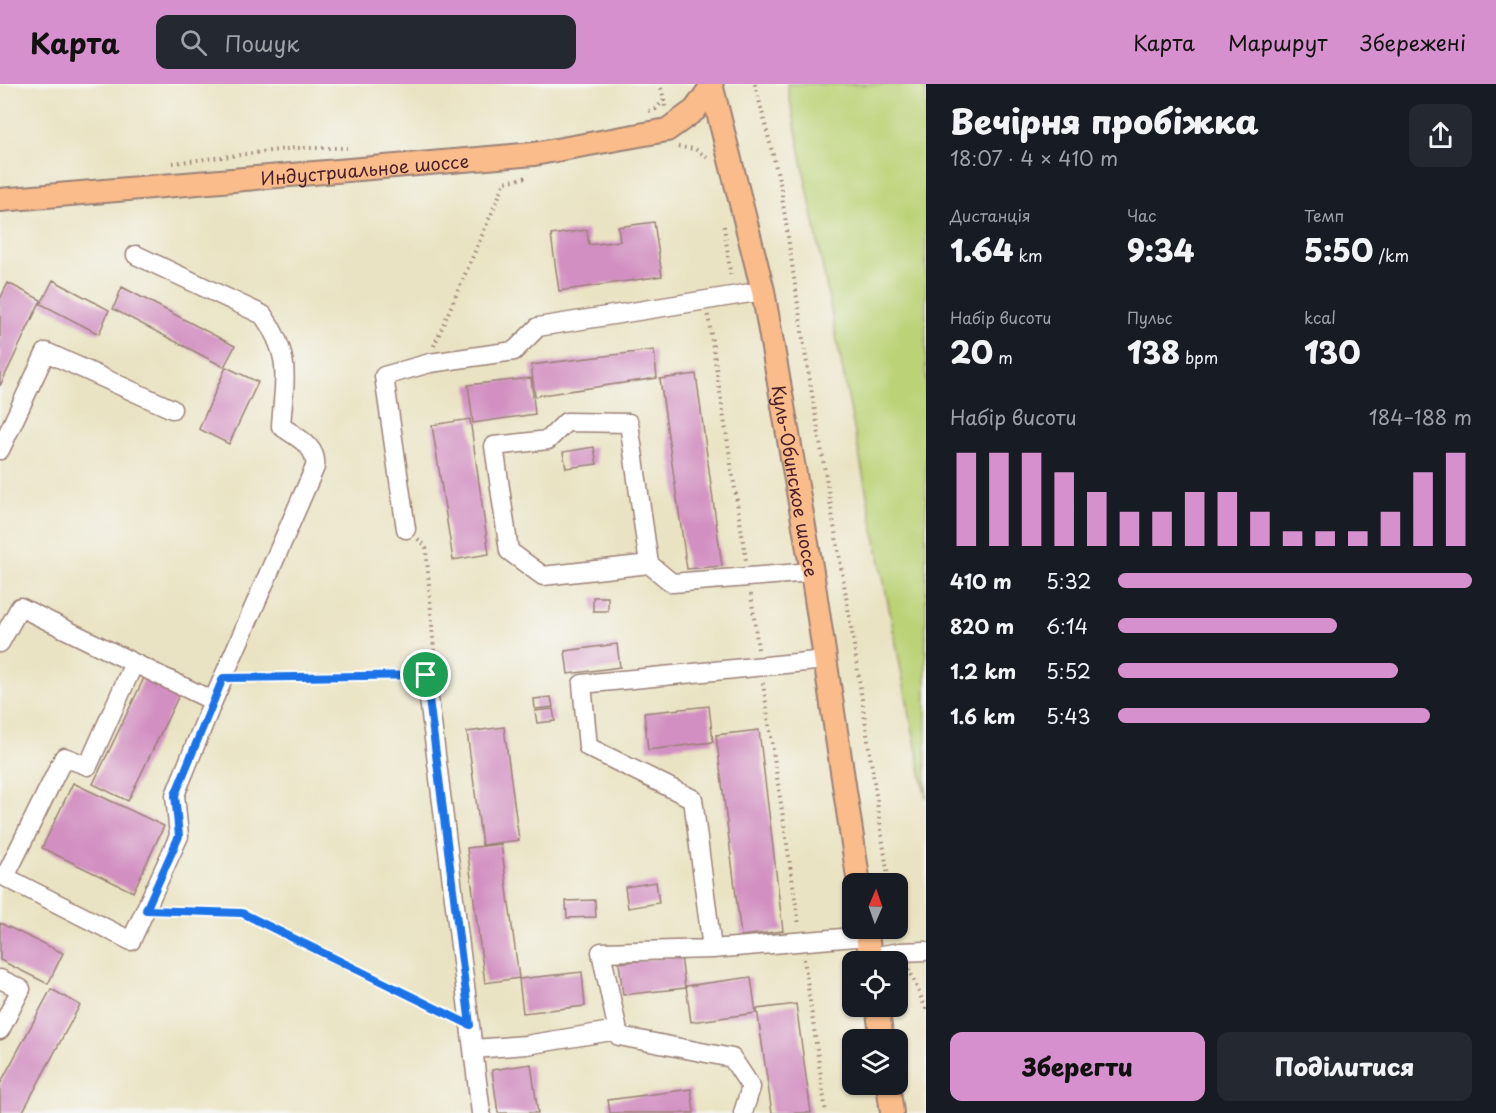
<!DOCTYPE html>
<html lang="uk">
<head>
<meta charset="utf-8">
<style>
	body { margin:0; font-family:"Playpen Sans",sans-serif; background:#242831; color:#f1f3f6; height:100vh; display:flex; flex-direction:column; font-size:22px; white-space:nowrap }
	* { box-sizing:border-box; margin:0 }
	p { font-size:20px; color:#9ea1a6 }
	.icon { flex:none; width:33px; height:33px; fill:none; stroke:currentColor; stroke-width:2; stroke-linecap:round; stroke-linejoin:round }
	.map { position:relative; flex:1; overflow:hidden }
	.sheet { display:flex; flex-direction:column; background:#171b24; width:570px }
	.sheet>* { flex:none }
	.needle { width:39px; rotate:2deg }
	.buttons { position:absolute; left:842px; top:789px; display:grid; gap:12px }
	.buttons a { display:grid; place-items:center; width:66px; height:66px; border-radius:12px; background:#171b24; box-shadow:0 2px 4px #0004; font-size:30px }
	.pin { position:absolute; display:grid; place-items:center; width:51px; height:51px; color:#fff; margin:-26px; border:3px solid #fff; border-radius:50%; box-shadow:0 2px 6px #0007 }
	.round { display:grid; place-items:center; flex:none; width:63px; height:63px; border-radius:12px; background:#242831 }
	.overview { display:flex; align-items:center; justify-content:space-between; height:102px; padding:0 24px }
	h1 { font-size:33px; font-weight:800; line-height:45px }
	.metrics { display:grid; grid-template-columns:repeat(3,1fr); gap:9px; height:102px; padding:6px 24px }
	.metrics div { display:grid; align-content:center }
	.metrics b { font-size:30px; font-weight:800 }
	.metrics small { font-size:16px; font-weight:400 }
	.metrics p { font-size:16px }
	.chart { height:168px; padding:12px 24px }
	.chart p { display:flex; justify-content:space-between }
	.chart svg { width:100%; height:108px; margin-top:6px; stroke:#d690ce; stroke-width:6 }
	.cta { display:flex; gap:12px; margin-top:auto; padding:12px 24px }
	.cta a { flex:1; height:69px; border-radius:12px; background:#d690ce; color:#111; font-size:24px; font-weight:800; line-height:69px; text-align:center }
	.cta a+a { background:#242831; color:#f1f3f6 }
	ul { padding:0 24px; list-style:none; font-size:20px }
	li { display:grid; grid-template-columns:96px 72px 1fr; align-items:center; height:45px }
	li i { height:15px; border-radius:8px; background:#d690ce }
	header { display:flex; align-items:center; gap:36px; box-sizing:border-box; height:84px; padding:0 30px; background:#d690ce; color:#111 }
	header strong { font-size:28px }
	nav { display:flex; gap:33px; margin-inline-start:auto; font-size:21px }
	.search { width:420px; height:54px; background:#242831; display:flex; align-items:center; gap:15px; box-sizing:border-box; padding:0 21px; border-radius:12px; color:#9ea1a6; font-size:22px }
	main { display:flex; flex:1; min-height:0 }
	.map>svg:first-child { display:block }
	.green { fill:#bbd276; stroke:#827850; stroke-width:1.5 }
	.building { fill:#d28fc1 }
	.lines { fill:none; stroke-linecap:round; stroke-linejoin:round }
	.minor-casing { stroke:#9a8177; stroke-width:21 }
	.major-casing { stroke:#9a8177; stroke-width:26 }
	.path { stroke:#9a8177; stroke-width:4; stroke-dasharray:1.5 4.5; stroke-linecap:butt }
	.minor { stroke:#fff; stroke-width:18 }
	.major { stroke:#f9bc8a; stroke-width:22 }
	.route-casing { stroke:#fff; stroke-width:12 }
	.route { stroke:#1a73e8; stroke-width:8 }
	.labels { text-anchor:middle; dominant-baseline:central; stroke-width:5; stroke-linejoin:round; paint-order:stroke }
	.street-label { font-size:18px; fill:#4a1f2b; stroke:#f6f6f2 }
</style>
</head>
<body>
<header>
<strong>Карта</strong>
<div class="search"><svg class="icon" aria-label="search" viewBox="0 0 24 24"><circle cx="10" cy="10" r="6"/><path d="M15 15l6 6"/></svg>Пошук</div>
<nav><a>Карта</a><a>Маршрут</a><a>Збережені</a></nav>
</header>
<main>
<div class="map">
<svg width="926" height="1029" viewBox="0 0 926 1029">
	<rect width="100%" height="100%" fill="#f6f6f2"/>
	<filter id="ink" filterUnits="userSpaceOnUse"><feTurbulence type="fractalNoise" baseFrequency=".0167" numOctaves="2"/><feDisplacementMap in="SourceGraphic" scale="12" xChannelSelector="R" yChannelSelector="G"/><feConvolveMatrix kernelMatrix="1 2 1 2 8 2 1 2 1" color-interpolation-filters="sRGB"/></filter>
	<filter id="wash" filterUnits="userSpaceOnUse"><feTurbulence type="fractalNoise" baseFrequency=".008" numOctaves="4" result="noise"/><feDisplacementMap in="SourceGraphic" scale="24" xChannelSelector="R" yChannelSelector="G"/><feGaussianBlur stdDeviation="1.35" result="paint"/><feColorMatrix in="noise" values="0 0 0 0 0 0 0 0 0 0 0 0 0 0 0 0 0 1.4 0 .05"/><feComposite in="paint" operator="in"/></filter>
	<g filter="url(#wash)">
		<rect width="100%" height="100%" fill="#eae3c3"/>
		<path class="green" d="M 787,0 L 926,0 L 926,714 Z"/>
		<g id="blocks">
			<path class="building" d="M 654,138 L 662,192 L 559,207 L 551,151 L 587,146 L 589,161 L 620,157 L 618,143 Z
				M 53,196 L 109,226 L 99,250 L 41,220 Z
				M 8,199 L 41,216 L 0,302 L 0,215 Z
				M 122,203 L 235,262 L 224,283 L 113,225 Z
				M 654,266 L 657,294 L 535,312 L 531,281 Z
				M 226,283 L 258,298 L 229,360 L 199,345 Z
				M 696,290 L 722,482 L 687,485 L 660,295 Z
				M 531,294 L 535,330 L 473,339 L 468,301 Z
				M 470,335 L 489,470 L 453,476 L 432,341 Z
				M 594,363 L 597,380 L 566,384 L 563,368 Z
				M 593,513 L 608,513 L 608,527 L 593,527 Z
				M 617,560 L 620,583 L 568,590 L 565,567 Z
				M 145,592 L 180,609 L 128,717 L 93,700 Z
				M 551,613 L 553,623 L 535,625 L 534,615 Z
				M 709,622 L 713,658 L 648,666 L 644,629 Z
				M 553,625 L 555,637 L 537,639 L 535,627 Z
				M 504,643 L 519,756 L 482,761 L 467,648 Z
				M 759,646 L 783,847 L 741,852 L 716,651 Z
				M 73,699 L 164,742 L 133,808 L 42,764 Z
				M 501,760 L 519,894 L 485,899 L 467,764 Z
				M 656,798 L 659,819 L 628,824 L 625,803 Z
				M 595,816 L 596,833 L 567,834 L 566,817 Z
				M 0,839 L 63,869 L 48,900 L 0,876 Z
				M 681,871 L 685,904 L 623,911 L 619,879 Z
				M 582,888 L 585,922 L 523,929 L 519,895 Z
				M 751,893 L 756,929 L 691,938 L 686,902 Z
				M 51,905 L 80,921 L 22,1029 L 0,1029 L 0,1000 Z
				M 796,920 L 811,1029 L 772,1029 L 757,925 Z
				M 531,980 L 538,1029 L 498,1029 L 492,986 Z
				M 691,1005 L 694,1029 L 610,1029 L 608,1016 Z"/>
		</g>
	</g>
	<g filter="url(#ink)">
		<use href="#blocks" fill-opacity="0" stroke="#9a8177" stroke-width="1.5"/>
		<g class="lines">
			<g class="minor-casing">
				<path id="minor" d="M 136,171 L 263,231 C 293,274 284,295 281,342 C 296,353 318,362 315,383 L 213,617
					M 0,366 L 46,268 L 172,325
					M 406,445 L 384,292 L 430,279 L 514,267 L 538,243 L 763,207
					M 649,480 L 543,492 L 509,467 L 494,362 L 548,356 L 566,338 L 629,339 L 649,480 L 672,499 L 812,488
					M 0,559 L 20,523 L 134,579 L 88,682 L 64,673 L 5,793 L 0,791
					M 826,576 L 582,600 L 588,663 L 693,715 L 712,865 L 867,852
					M 426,591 L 481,1029
					M 5,793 L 131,857 L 179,752 L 175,711 L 213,617 L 134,579
					M 712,865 L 601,868 L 619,952 L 732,974 L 751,1003 L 743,1029
					M 870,873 L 901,868 L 926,867
					M 0,895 L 21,905 L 0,946
					M 473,965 L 526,961 L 618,946"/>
			</g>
			<g class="major-casing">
				<g id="major">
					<path id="s1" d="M 711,0 L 763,207 L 812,488 L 859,800"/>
					<path id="s2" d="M 0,116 L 534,70 L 667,46 L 695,26 L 711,3"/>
					<path d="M 866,844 L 871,878"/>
					<path d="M 877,922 L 882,956"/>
					<path d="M 888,1000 L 892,1029"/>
				</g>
			</g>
			<path class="path" d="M 755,0 L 780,99 L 805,268 L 853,554 L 889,800
				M 664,15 L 665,24
				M 649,27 L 656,25 L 664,15 L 660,0
				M 678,63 L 695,65 L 710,75
				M 173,79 L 295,64 L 347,64
				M 724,142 L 731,194
				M 708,231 L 746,476
				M 434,262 L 505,98 L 528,93
				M 418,455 L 426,462 L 434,567 L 431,575
				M 751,510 L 758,565
				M 242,593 L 408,591
				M 763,599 L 799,841
				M 164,826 L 242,829 L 451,932
				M 804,875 L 826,1029
				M 909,885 L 926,925"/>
			<use href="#minor" class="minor"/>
			<use href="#major" class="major"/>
		</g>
	</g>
	<g class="lines" filter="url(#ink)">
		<g class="route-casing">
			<path id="route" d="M 426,591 L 470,941 L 242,829 L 146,826 L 179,752 L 175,711 L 223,594 Z"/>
		</g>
		<use href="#route" class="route"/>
	</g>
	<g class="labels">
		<g class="street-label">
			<text stroke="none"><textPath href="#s2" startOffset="366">Индустриальное шоссе</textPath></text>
			<text stroke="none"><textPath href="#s1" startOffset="406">Куль-Обинское шоссе</textPath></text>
		</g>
	</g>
</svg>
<div class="buttons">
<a><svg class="needle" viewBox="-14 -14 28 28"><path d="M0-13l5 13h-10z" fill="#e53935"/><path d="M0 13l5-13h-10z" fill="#9ea1a6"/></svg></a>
<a><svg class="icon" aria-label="locate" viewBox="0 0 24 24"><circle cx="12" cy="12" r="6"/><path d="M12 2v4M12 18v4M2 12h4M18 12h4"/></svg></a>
<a><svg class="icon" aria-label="layers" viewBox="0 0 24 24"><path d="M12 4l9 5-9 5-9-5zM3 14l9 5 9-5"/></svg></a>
</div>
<div class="pin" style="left:426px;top:591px;background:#1e9e55"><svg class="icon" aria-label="arrive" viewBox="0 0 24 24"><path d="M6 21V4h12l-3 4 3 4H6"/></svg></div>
</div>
<section class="sheet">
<div class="overview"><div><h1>Вечірня пробіжка</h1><p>18:07 · 4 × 410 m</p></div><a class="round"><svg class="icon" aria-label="share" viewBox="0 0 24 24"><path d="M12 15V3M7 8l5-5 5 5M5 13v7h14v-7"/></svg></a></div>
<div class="metrics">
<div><p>Дистанція</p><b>1.64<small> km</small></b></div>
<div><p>Час</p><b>9:34</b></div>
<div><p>Темп</p><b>5:50<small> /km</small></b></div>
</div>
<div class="metrics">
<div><p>Набір висоти</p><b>20<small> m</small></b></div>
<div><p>Пульс</p><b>138<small> bpm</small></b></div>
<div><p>kcal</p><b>130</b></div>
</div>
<div class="chart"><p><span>Набір висоти</span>184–188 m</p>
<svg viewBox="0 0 160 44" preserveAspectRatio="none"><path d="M5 44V6M15 44V6M25 44V6M35 44V14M45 44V22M55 44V30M65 44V30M75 44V22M85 44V22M95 44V30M105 44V38M115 44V38M125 44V38M135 44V30M145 44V14M155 44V6"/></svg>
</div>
<ul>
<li><b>410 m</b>5:32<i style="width:100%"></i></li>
<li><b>820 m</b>6:14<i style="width:62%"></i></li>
<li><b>1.2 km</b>5:52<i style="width:79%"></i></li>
<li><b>1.6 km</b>5:43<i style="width:88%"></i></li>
</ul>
<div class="cta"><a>Зберегти</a><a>Поділитися</a></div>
</section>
</main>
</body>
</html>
